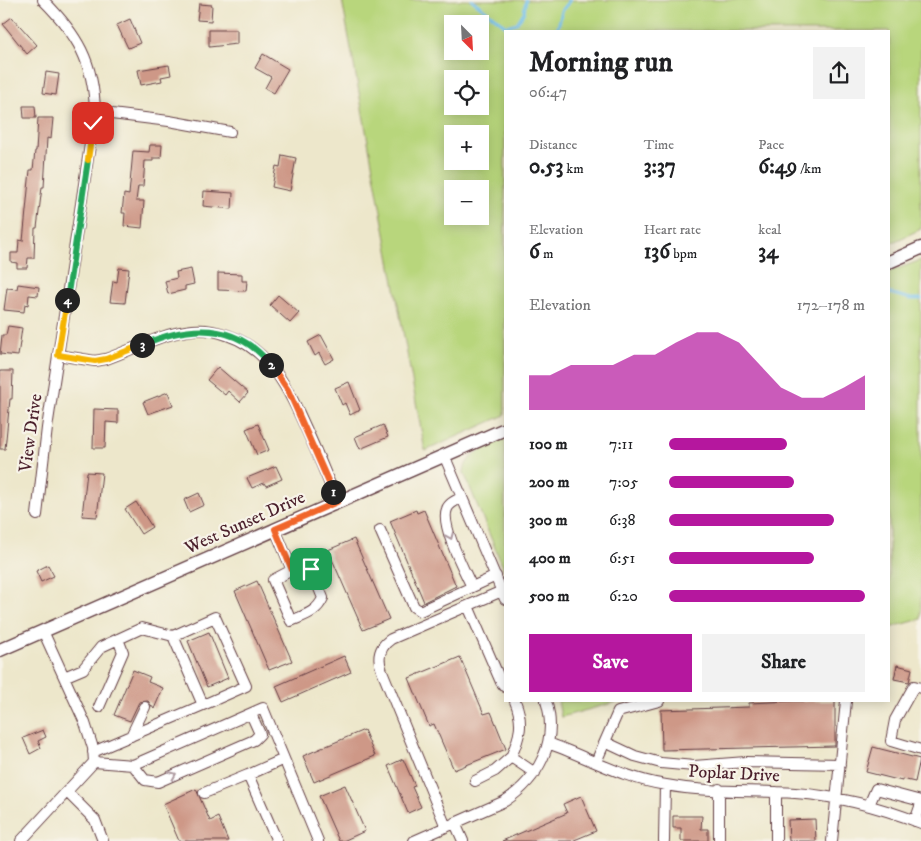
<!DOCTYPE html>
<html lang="en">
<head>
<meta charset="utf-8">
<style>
	body { margin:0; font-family:"IM FELL DW Pica",serif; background:#f2f2f2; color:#202124; height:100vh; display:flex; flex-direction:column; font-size:19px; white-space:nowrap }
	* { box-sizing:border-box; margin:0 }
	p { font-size:16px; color:#757577 }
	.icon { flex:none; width:28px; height:28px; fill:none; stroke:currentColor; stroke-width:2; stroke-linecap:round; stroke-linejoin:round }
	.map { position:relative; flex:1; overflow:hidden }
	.panel { position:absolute; left:504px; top:30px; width:386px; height:672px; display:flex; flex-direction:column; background:#fff; border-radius:0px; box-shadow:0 2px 12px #0003 }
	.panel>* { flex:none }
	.needle { width:32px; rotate:156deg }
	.tools { position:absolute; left:444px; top:15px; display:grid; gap:10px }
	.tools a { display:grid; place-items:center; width:45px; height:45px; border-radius:0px; background:#fff; box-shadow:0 2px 12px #0003; font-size:25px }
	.pin { position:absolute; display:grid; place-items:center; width:42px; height:42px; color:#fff; margin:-21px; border-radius:10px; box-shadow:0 2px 8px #0006 }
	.km { position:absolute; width:25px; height:25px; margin:-12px; border-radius:50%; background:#222; color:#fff; font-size:14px; line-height:25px; text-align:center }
	.round { display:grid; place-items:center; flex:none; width:52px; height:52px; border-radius:0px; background:#f2f2f2 }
	.head { display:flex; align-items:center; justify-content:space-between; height:85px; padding:0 25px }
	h1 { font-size:28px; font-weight:800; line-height:38px }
	.figures { display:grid; grid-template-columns:repeat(3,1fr); gap:8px; height:85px; padding:5px 25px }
	.figures div { display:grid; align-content:center }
	.figures b { font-size:21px; font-weight:800 }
	.figures small { font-size:14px; font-weight:400 }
	.figures p { font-size:14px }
	.chart { height:140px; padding:10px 25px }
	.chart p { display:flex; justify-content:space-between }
	.chart svg { width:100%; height:90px; margin-top:5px; fill:#b5179e; opacity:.7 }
	.action { display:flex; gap:10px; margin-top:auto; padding:10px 25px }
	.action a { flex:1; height:58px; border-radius:0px; background:#b5179e; color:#fff; font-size:20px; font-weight:800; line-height:58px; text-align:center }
	.action a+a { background:#f2f2f2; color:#202124 }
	ul { padding:0 25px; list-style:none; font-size:16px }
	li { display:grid; grid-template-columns:80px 60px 1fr; align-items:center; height:38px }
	li i { height:12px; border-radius:6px; background:#b5179e }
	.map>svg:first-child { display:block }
	.green { fill:#b8d67c; stroke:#817a54; fill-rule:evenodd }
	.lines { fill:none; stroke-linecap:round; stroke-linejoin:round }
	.stream { stroke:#74c1ee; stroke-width:3 }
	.building { fill:#ce9887 }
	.minor-casing { stroke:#623d43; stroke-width:12 }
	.major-casing { stroke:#623d43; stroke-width:15 }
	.minor { stroke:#fff; stroke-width:10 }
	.major { stroke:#fff; stroke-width:12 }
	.oneway { stroke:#ae9aa0 }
	.split-1-casing { stroke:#fff; stroke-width:10 }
	.split-2-casing { stroke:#fff; stroke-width:10 }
	.split-3-casing { stroke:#fff; stroke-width:10 }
	.split-4-casing { stroke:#fff; stroke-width:10 }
	.split-5-casing { stroke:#fff; stroke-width:10 }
	.split-6-casing { stroke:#fff; stroke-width:10 }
	.split-1 { stroke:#f0652b; stroke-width:6 }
	.split-2 { stroke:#f0652b; stroke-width:6 }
	.split-3 { stroke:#22a559; stroke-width:6 }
	.split-4 { stroke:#f5b400; stroke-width:6 }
	.split-5 { stroke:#22a559; stroke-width:6 }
	.split-6 { stroke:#f5b400; stroke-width:6 }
	.labels { text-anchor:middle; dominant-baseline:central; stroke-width:4.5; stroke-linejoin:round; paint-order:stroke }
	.street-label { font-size:18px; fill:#4a1f2b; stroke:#f7f3e8 }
</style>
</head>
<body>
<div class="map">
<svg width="921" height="841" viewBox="0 0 921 841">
	<rect width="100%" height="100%" fill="#f7f3e8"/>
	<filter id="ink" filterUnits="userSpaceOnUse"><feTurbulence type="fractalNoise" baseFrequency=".02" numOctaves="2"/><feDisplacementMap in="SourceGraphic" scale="10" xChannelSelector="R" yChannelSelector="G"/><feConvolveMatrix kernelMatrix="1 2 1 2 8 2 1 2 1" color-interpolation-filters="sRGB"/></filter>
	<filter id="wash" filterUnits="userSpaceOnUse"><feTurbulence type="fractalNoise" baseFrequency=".0096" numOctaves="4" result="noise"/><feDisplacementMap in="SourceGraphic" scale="20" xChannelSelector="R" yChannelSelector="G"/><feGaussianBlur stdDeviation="1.12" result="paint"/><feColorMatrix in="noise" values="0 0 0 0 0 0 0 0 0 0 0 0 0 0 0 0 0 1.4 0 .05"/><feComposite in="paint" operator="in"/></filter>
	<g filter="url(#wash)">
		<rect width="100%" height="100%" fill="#ede7cb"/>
		<path class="green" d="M 342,0 L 921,0 L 921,229 L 889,244 L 889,31 L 505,31 L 505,415 L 425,451 ZM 452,24 L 480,24 L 480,51 L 452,51 ZM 452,79 L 480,79 L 480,106 L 452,106 ZM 452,134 L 480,134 L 480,161 L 452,161 ZM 452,189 L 480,189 L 480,216 L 452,216 Z
			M 921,260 L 921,619 L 889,628 L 889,272 Z
			M 505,439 L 505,572 L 464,473 C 464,454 490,445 505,439 Z
			M 558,701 L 620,701 L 561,717 Z"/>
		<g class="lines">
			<path class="stream" d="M 472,0 L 506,26 L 517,23 L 524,12 L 526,0
				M 557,31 L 562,11 L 570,0
				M 889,293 L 911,299 L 921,299"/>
		</g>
		<g id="blocks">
			<path class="building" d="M 199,4 L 212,5 L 211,21 L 197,20 Z
				M 12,17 L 37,45 L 27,54 L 3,24 Z
				M 130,19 L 140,43 L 128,48 L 117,25 Z
				M 209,30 L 237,30 L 237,44 L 209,47 Z
				M 263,54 L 288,69 L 274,93 L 265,88 L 271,77 L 255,68 Z
				M 169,65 L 171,75 L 161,77 L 162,81 L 141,85 L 138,70 Z
				M 46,72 L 59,74 L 56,95 L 43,93 Z
				M 23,106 L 35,106 L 36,118 L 24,118 Z
				M 38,118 L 53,118 L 51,139 L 47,138 L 44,187 L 42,187 L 37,228 L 35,228 L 34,258 L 28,258 L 27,268 L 17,268 L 17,263 L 11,262 L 11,253 L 18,253 L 19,240 L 23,241 L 30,170 L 33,170 L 35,151 L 36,151 Z
				M 150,145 L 162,145 L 161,158 L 153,158 L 153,161 L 145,161 L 143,186 L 138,186 L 136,201 L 144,201 L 142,228 L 124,226 L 125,213 L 122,213 L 124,194 L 129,195 L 133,151 L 149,152 Z
				M 282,155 L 296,158 L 290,191 L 272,187 L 276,166 L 280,167 Z
				M 204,191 L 233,193 L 232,209 L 203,206 Z
				M 119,268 L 129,269 L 125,303 L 110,302 L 113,281 L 117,282 Z
				M 191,269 L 194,284 L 185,286 L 185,290 L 168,294 L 165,281 L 177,278 L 176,272 Z
				M 218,273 L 242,274 L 242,281 L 247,281 L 246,291 L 218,290 Z
				M 18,284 L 39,287 L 38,296 L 29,295 L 28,305 L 25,304 L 24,312 L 4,310 L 7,288 L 17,289 Z
				M 278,295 L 299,313 L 290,323 L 270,305 Z
				M 8,326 L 22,328 L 18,356 L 0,354 L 2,335 L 6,335 Z
				M 321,335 L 334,359 L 325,364 L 319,353 L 315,356 L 308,342 Z
				M 218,367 L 248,393 L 240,402 L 228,391 L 225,395 L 207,380 Z
				M 0,371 L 13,371 L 12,399 L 10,399 L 5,449 L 0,449 Z
				M 349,382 L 360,410 L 350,415 L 345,403 L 342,405 L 335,388 Z
				M 168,392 L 173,405 L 148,414 L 143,402 Z
				M 94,409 L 118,410 L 118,423 L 106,422 L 105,448 L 93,448 Z
				M 258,424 L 269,450 L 257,455 L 246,429 Z
				M 383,425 L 388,437 L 360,449 L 355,437 Z
				M 276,466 L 282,479 L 266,486 L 264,483 L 252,488 L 247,478 Z
				M 87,472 L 102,473 L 97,517 L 82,516 Z
				M 199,493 L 204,505 L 189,512 L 184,500 Z
				M 136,502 L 152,527 L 141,534 L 125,509 Z
				M 416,510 L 417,513 L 424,510 L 456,586 L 424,602 L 390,521 Z
				M 354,539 L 389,619 L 363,630 L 328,550 Z
				M 48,565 L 54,576 L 41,582 L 36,571 Z
				M 257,581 L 292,661 L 269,670 L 235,591 Z
				M 209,632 L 228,678 L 207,687 L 188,641 Z
				M 344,656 L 351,672 L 283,702 L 276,686 Z
				M 460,657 L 484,714 L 491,712 L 506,749 L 454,770 L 434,724 L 429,726 L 409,678 Z
				M 897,665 L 912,669 L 909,682 L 894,679 Z
				M 133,670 L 150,677 L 148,682 L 163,688 L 154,709 L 148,701 L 139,702 L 130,721 L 114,715 Z
				M 792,701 L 835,701 L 835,746 L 662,750 L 661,710 L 749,707 L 749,703 Z
				M 43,730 L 46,737 L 38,741 L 41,748 L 30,754 L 23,738 Z
				M 364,730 L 375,756 L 314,782 L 303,756 Z
				M 873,747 L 920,759 L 915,782 L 902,779 L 902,781 L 866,772 Z
				M 403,759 L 415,786 L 412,787 L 421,807 L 408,813 L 388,766 Z
				M 345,785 L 365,831 L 343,841 L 339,841 L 319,796 Z
				M 196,789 L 210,821 L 218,817 L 228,841 L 179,841 L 163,804 Z
				M 581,796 L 596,831 L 572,841 L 502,841 L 567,813 L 563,804 Z
				M 673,816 L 702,816 L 701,829 L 708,829 L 708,841 L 681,841 L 681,828 L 673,828 Z
				M 815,819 L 816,841 L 789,841 L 788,820 Z"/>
		</g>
	</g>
	<g filter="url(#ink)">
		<use href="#blocks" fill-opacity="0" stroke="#623d43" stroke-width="1"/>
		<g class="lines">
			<g class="minor-casing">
				<path id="minor" d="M 95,112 L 169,121 L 230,132
					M 58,355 L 95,361 L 106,359 C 135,349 162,333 193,330 C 204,329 216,331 227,335 C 272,350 290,393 309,435 C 319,457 328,479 337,502
					M 444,455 L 505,599
					M 462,497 C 457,500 449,503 447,509 C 440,525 464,570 472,587
					M 37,515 L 47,428 L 95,112 C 94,62 77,34 43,0
					M 275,529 L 292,570 L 311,569 L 323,598 C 317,612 305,615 291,621 L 273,580 L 292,570
					M 380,530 L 414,607 L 420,611 L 496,576
					M 468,606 L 501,682 L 505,687
					M 173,636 L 215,617 L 246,686 L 203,705
					M 64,677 L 83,669 L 101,647 L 142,628 L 173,636 L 203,705 L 93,752
					M 921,688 L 914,686 L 895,720 L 891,741 L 921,750
					M 515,701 C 524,723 520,736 511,757 L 535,773
					M 99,707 L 123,652 L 118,639
					M 131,736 L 145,707
					M 605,742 L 635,756 L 661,763 L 694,766 L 746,762 L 840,764
					M 548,743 C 587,757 625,779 666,785 C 708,793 753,790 795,793 C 839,796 880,807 921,823
					M 94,762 L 133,765 L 263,708 L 318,841
					M 596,762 L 618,712 L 659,701
					M 133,765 L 145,780 L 158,782 L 254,740 L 260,734 L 251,714
					M 475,781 L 495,771 L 511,757
					M 67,792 L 95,820 L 103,841
					M 204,793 L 248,775
					M 869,805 L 876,789 L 921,801
					M 915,821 L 921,804
					M 455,823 L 463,841
					M 446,827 L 382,671 C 377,658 379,647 391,639 L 502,591
					M 21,841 L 94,762 L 93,748 L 85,723 L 43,631
					M 277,841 L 248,775 L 284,759
					M 414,841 L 505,801 C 538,779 559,742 546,701
					M 664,841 L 665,785
					M 719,841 L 719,789
					M 776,841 L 776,792
					M 832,841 L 846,701"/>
			</g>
			<g class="major-casing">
				<path id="major" d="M 889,262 L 921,248
					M 0,650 L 505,429"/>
			</g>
			<use href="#minor" class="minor"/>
			<use href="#major" class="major"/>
		</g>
		<defs><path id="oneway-chevron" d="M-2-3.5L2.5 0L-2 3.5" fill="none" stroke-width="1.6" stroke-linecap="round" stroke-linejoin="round" transform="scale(1.25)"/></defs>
		<g class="oneway">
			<use href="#oneway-chevron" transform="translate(450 536) rotate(67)"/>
			<use href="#oneway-chevron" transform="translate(173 775) rotate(-23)"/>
		</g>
	</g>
	<g class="lines" filter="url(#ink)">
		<g class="split-1-casing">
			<path id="split-1" d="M 311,569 L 292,570 L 275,529 L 337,502 L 333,492"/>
		</g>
		<g class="split-2-casing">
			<path id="split-2" d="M 271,365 L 288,390 L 333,492"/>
		</g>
		<g class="split-3-casing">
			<path id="split-3" d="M 142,345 C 189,324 236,322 271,365"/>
		</g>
		<g class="split-4-casing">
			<path id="split-4" d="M 67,300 L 58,355 L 95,361 L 106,359 L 142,345"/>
		</g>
		<g class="split-5-casing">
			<path id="split-5" d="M 67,300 L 88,160"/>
		</g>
		<g class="split-6-casing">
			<path id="split-6" d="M 88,160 L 93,123"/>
		</g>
		<use href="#split-1" class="split-1"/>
		<use href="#split-2" class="split-2"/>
		<use href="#split-3" class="split-3"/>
		<use href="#split-4" class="split-4"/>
		<use href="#split-5" class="split-5"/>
		<use href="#split-6" class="split-6"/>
	</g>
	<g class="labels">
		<g class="street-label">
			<text transform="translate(31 433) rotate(-82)">View Drive</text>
			<text transform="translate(245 523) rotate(-24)">West Sunset Drive</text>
			<text transform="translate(734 774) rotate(3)">Poplar Drive</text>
		</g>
	</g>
</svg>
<div class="tools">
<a><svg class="needle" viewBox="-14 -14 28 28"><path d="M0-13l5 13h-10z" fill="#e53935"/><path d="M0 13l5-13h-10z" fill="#757577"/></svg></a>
<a><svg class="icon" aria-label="locate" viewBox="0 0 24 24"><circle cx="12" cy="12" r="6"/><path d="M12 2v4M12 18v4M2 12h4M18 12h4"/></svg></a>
<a>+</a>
<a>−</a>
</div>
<div class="pin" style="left:311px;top:569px;background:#1e9e55"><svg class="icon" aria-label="arrive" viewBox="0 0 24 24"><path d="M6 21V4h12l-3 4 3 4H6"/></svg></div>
<div class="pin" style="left:93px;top:123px;background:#d93025"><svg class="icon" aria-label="check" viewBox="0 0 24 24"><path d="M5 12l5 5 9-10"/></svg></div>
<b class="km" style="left:333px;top:492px">1</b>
<b class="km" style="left:271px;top:365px">2</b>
<b class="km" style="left:142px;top:345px">3</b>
<b class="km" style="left:67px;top:300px">4</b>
<section class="panel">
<div class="head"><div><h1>Morning run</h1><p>06:47</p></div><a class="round"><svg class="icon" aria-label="share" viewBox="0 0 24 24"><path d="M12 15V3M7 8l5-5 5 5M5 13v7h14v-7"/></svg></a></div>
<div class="figures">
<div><p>Distance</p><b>0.53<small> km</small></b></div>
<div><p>Time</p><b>3:37</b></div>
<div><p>Pace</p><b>6:49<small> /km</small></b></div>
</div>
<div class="figures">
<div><p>Elevation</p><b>6<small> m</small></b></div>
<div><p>Heart rate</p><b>136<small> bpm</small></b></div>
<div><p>kcal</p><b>34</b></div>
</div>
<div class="chart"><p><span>Elevation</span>172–178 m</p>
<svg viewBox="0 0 160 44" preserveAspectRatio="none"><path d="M0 44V27L10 27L20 22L30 22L40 22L50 17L60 17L70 11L80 6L90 6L100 11L110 22L120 33L130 38L140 38L150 33L160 27V44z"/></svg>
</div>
<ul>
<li><b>100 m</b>7:11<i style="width:60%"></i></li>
<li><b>200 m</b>7:05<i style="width:64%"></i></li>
<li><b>300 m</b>6:38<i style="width:84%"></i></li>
<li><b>400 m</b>6:51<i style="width:74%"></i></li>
<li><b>500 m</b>6:20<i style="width:100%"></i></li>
</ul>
<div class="action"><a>Save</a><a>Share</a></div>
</section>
</div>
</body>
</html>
